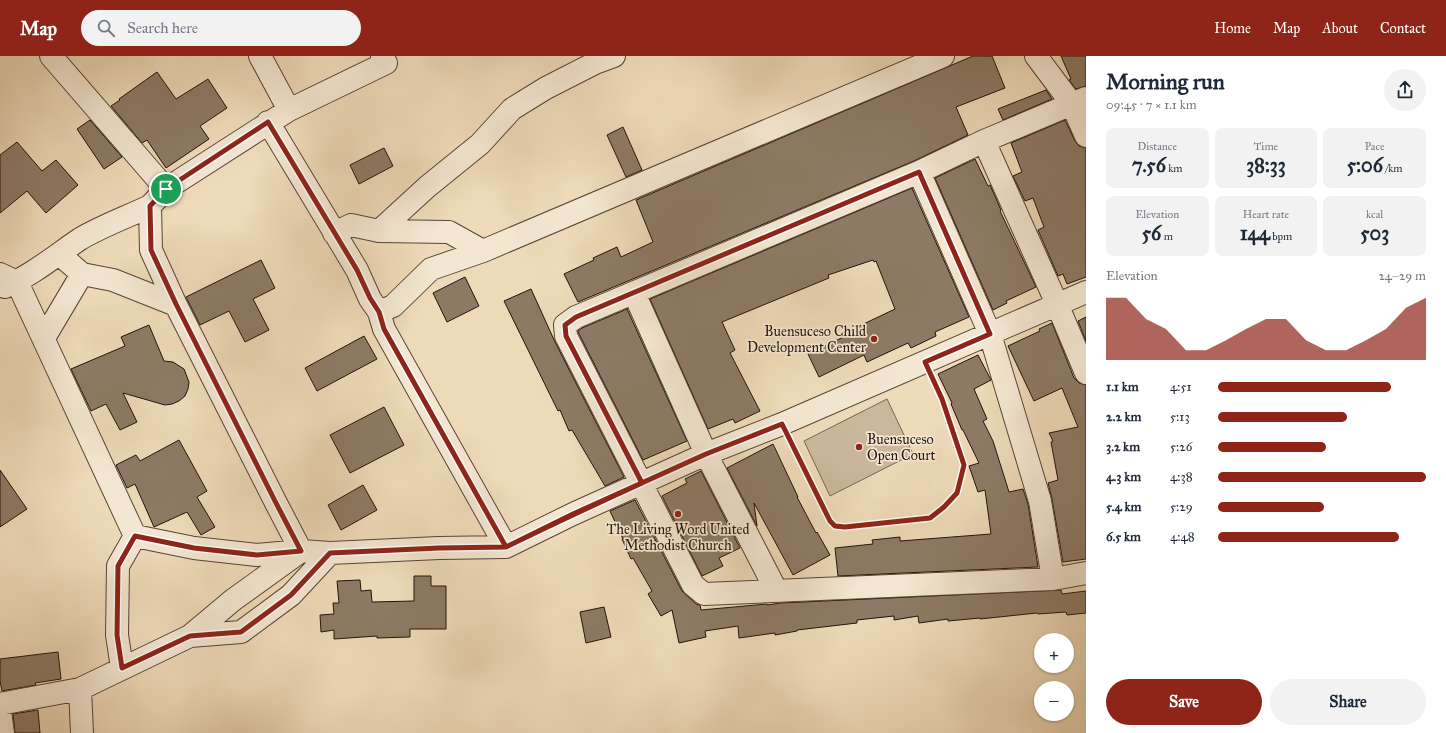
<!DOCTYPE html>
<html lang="en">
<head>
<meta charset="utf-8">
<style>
	body { margin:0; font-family:"IM FELL Great Primer",serif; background:#f2f2f3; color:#1f2937; height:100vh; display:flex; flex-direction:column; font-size:15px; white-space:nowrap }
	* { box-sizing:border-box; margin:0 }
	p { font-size:13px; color:#747a83 }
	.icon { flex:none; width:22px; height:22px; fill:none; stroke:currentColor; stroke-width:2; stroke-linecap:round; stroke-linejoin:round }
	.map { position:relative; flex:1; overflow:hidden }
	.drawer { display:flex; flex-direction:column; background:#fff; width:360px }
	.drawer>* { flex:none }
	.controls { position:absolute; left:1034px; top:577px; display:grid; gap:8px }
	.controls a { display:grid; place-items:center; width:40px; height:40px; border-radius:50%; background:#fff; box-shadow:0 1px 3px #0004; font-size:20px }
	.pin { position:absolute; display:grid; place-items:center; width:34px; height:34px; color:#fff; margin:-17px; border:2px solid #fff; border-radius:50%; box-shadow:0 1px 4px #0007 }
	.round { display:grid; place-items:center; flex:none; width:42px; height:42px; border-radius:21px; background:#f2f2f3 }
	.overview { display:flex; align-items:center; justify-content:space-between; height:68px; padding:0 20px }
	h1 { font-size:22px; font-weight:700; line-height:30px }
	.stats { display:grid; grid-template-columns:repeat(3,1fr); gap:6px; height:68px; padding:4px 20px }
	.stats div { display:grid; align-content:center; border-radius:8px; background:#f2f2f3; text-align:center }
	.stats b { font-size:20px; font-weight:700 }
	.stats small { font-size:11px; font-weight:400 }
	.stats p { font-size:11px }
	.chart { height:112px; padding:8px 20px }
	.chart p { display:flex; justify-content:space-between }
	.chart svg { width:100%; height:72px; margin-top:4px; fill:#8f2418; opacity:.7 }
	.button { display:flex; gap:8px; margin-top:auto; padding:8px 20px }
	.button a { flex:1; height:46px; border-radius:24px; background:#8f2418; color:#fff; font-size:16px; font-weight:700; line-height:46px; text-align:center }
	.button a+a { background:#f2f2f3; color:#1f2937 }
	ul { padding:0 20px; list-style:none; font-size:13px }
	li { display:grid; grid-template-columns:64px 48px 1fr; align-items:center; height:30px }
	li i { height:10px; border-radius:5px; background:#8f2418 }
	header { display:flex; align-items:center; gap:24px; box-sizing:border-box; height:56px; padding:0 20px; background:#8f2418; color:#fff }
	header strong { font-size:19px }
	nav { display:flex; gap:22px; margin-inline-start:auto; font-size:14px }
	.search { width:280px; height:36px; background:#f2f2f3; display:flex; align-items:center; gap:10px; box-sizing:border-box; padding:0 14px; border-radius:22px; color:#747a83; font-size:15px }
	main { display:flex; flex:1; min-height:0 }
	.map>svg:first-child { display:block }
	.green { fill:#cbb89b; stroke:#776553 }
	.building { fill:#8d7a65; stroke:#23120b }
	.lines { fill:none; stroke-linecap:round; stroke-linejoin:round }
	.minor-casing { stroke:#564436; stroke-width:24 }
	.path { stroke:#23120b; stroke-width:2.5; stroke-dasharray:1 2; stroke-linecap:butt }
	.minor { stroke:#f4e7d2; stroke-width:22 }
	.route-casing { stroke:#fff; stroke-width:8 }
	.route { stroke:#8f2418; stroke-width:5 }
	.poi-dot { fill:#8f2418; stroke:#f4e7d2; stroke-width:1.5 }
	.labels { text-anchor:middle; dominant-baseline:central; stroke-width:3.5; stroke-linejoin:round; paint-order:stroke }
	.poi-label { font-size:14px; fill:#23120b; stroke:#f4e7d2; text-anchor:end }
</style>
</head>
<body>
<header>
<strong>Map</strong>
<div class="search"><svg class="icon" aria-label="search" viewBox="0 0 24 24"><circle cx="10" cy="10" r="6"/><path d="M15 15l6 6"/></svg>Search here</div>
<nav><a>Home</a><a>Map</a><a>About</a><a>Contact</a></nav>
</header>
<main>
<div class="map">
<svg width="1086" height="677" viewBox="0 0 1086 677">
	<rect width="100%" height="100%" fill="#eedab9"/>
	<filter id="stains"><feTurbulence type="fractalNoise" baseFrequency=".005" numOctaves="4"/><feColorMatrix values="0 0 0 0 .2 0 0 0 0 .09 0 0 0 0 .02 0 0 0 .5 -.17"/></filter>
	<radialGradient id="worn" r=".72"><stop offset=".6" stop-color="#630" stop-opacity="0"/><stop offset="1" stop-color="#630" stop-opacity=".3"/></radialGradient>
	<path class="green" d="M 887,343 L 913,398 L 830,440 L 804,385 Z"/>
	<path class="building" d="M 973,0 L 992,0 L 1005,32 L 956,51 L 968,79 L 914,105 L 578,246 L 564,218 L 594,204 L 593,202 L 617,191 L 621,201 L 653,186 L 636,144 Z
		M 1061,0 L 1086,0 L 1086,30 L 1076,33 L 1069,24 L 1071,23 Z
		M 157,16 L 176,43 L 208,23 L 227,52 L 200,70 L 209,83 L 166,112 L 147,84 L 142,87 L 111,50 L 120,44 L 119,43 Z
		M 1046,34 L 1052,43 L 1003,64 L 998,53 Z
		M 90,64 L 122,101 L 104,113 L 77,73 Z
		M 1065,64 L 1075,85 L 1079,90 L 1086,92 L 1086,221 L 1067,228 L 1063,218 L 1058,220 L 1038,174 L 1044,171 L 1033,142 L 1025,145 L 1013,120 L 1022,116 L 1011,87 Z
		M 623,71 L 642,114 L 626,121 L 607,79 Z
		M 17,86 L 42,115 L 56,104 L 78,129 L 46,157 L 27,135 L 0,157 L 0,99 Z
		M 384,92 L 393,110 L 359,128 L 350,109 Z
		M 975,103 L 988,130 L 990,129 L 1001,154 L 1000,155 L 1036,231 L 1006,245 L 1007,247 L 993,254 L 935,122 Z
		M 912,132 L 969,261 L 935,276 L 936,280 L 911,292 L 908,287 L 867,306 L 864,299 L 819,321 L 808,298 L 854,276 L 853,273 L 895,253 L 876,205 L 874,206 L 873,204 L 828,219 L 829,222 L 722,266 L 735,294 L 730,297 L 760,355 L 735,367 L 733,363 L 708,373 L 650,243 Z
		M 261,204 L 275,232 L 253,243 L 269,274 L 245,286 L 229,255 L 200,269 L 186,241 Z
		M 465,221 L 479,250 L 447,266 L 433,237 Z
		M 531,233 L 555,286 L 624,421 L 605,430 L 572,374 L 569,375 L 560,354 L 558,355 L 504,245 Z
		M 627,253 L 687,385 L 643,404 L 578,276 L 578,275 L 582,272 Z
		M 1086,261 L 1086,285 L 1078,265 Z
		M 1052,267 L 1074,322 L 1079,327 L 1086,329 L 1086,503 L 1063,506 L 1052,443 L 1048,427 L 1058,424 L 1051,386 L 1053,385 L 1049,377 L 1078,371 L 1062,332 L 1034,345 L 1008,290 L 1040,275 L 1039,273 Z
		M 149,269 L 164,305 L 173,306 L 184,313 L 189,326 L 188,333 L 185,340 L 179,345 L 172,348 L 165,349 L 123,337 L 137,366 L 120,374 L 106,348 L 91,355 L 71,313 L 125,290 L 121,281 Z
		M 364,280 L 377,303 L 317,335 L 305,312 Z
		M 978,299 L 991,324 L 974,333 L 987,363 L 983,365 L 993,385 L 1009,436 L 1023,433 L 1028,448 L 1038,511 L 838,520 L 835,492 L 873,488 L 872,484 L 900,481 L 900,485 L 991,478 L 985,434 L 978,436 L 969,410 L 979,407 L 963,374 L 962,374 L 951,348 L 952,347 L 938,318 Z
		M 384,351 L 404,389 L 350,417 L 330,379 Z
		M 179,384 L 207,435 L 197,441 L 215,471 L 201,479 L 187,456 L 154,471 L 135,428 L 127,432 L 116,409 L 136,399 L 140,405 Z
		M 773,388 L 798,441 L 797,441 L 816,477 L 817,476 L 830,499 L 793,519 L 754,447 L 757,470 L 727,412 Z
		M 0,414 L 27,453 L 0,471 Z
		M 701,415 L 740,492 L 719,502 L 723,510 L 702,520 L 662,440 L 687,427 L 685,423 Z
		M 363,429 L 377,454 L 341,474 L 328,449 Z
		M 635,444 L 682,535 L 696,548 L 700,549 L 701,554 L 767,548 L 767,549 L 781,547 L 1061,534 L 1062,538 L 1086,535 L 1086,557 L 1067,559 L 1066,556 L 1038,558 L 1037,557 L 980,563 L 980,562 L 948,565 L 948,563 L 919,567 L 918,560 L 894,564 L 894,560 L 857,564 L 857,567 L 797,574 L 797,575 L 775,579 L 775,577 L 739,582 L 738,570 L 705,575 L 706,581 L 679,587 L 672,554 L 661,560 L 648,538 L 652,535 L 633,502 L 631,503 L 622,483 L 623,483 L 610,455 Z
		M 414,520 L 431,520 L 431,530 L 446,530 L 446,573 L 410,573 L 410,581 L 377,582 L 377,580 L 334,583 L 334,574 L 321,576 L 320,559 L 334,558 L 333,547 L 339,547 L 337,525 L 360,524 L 361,535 L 371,534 L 372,546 L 414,545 Z
		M 604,551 L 611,581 L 586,587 L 580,556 Z
		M 58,596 L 61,623 L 35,627 L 36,629 L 2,635 L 0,625 L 0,603 Z
		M 38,654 L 40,677 L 15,677 L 13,658 Z"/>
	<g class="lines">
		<g class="minor-casing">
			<path id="minor" d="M 51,0 L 166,133
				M 260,0 L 289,54
				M 1036,0 L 1072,48 L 1086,80
				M 1086,42 L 984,85 L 919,116 L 576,261 L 565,269 L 566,280 L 693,529 L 704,538 L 1053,523 L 1086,517
				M 268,66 L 357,214 L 370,243 L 379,256 L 384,273 L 506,491
				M 984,85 L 1057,248 L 1086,317
				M 919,116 L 990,278 L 1040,445 L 1053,523
				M 379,175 L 427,131 L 480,88 L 512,53 L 546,32 L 595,7 L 614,0
				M 334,177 L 351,169 L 379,175 L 449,176 L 483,195
				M 59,198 L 82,218 L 113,224 L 176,249
				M 0,218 L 17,226 L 135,480
				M 5,231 C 32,219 55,200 80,183 C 102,170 127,161 150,150
				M 634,237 L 706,398 L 776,534
				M 379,256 L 393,250 L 431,213 L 483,195 L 943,0
				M 44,282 L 82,218
				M 190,580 L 241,576 L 291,539 L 330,497
				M 122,612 L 117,579 L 118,510 L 135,480 L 194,492 L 257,499 L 301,495 L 276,447 L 176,249 L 151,194 L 150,150 L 166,133 L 289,54 L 386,7 L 382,0
				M 0,648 L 80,633
				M 0,656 L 3,677
				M 82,677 L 80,633 L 190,580 L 233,544 L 301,495 L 330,497 L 439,492 L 506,491 L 573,458 L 706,398 L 782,368 L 1086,236"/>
		</g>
		<path class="path" d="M 792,387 L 830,465 L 835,470 L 845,471 L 930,462 L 944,451 L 957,437 L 964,409 L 942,343 L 933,324"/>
		<use href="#minor" class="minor"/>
	</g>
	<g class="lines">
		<g class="route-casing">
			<path id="route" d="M 166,133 L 150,150 L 151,194 L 176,248 L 276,447 L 301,495 L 257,499 L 194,492 L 135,480 L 118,510 L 117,579 L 122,612 L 190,580 L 241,576 L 291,539 L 330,497 L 439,492 L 506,491 L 573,458 L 706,398 L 782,368 L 830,465 L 835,470 L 845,471 L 930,462 L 944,451 L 957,437 L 964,409 L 942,343 L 925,306 L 990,278 L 919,116 L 576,261 L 565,269 L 566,280 L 642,427 C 596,448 551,469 506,491 L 384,273 L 379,256 L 370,242 L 357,214 L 268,66 L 166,133"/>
		</g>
		<use href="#route" class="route"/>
	</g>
	<g class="poi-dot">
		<circle cx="874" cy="283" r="4"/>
		<circle cx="859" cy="391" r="4"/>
		<circle cx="678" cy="458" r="4"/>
	</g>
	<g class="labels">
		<g class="poi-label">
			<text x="866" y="275">Buensuceso Child<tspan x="866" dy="16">Development Center</tspan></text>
			<text x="867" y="383" text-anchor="start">Buensuceso<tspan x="867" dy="16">Open Court</tspan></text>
			<text x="678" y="473" text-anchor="middle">The Living Word United<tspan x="678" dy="16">Methodist Church</tspan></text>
		</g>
	</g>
	<rect width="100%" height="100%" filter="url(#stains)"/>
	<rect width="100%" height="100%" fill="url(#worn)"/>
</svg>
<div class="controls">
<a>+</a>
<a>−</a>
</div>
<div class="pin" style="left:166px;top:133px;background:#1e9e55"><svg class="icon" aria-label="arrive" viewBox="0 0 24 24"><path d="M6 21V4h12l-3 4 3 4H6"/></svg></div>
</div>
<section class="drawer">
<div class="overview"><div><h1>Morning run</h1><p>09:45 · 7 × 1.1 km</p></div><a class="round"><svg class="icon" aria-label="share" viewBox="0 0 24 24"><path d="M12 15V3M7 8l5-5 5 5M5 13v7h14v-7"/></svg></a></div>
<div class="stats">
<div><p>Distance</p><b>7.56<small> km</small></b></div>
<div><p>Time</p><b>38:33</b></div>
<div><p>Pace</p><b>5:06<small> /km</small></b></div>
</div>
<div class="stats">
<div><p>Elevation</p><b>56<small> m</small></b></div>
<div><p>Heart rate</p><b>144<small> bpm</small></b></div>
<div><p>kcal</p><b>503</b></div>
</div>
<div class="chart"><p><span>Elevation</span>24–29 m</p>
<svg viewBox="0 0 160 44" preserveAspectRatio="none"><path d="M0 44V6L10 6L20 19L30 25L40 38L50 38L60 32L70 25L80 19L90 19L100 32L110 38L120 38L130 32L140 25L150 12L160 6V44z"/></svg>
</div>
<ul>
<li><b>1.1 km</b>4:51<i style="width:83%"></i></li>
<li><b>2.2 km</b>5:13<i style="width:62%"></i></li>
<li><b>3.2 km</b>5:26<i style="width:52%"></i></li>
<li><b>4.3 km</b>4:38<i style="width:100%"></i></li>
<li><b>5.4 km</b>5:29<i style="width:51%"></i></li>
<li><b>6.5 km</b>4:48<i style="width:87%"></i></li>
</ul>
<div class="button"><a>Save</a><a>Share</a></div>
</section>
</main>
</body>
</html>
